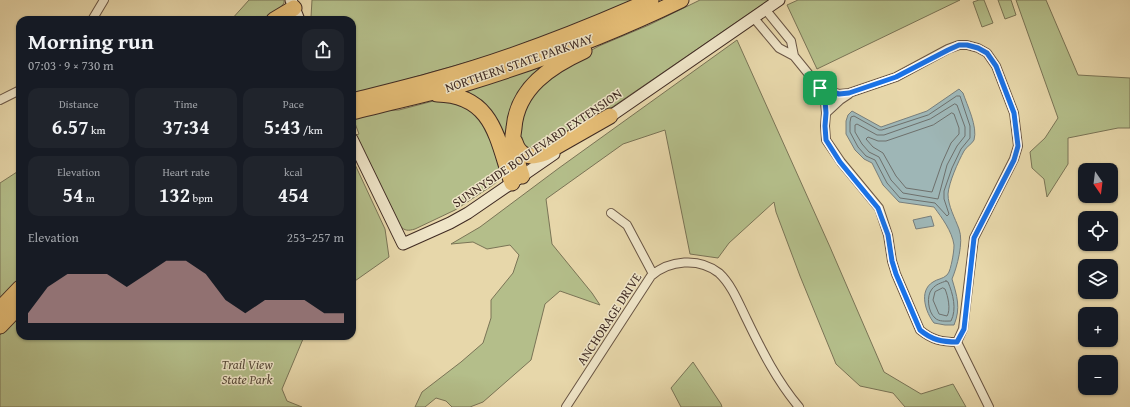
<!DOCTYPE html>
<html lang="en">
<head>
<meta charset="utf-8">
<style>
	body { margin:0; font-family:"Gentium Book Plus",serif; background:#20242c; color:#f1f3f6; height:100vh; display:flex; flex-direction:column; font-size:15px; white-space:nowrap }
	* { box-sizing:border-box; margin:0 }
	p { font-size:13px; color:#9ea1a6 }
	.icon { flex:none; width:22px; height:22px; fill:none; stroke:currentColor; stroke-width:2; stroke-linecap:round; stroke-linejoin:round }
	.map { position:relative; flex:1; overflow:hidden }
	.details { position:absolute; left:16px; top:16px; width:340px; height:324px; display:flex; flex-direction:column; background:#171b24; border-radius:12px; box-shadow:0 1px 3px #0004 }
	.details>* { flex:none }
	.needle { width:26px; rotate:166deg }
	.fabs { position:absolute; left:1078px; top:163px; display:grid; gap:8px }
	.fabs a { display:grid; place-items:center; width:40px; height:40px; border-radius:8px; background:#171b24; box-shadow:0 1px 3px #0004; font-size:20px }
	.pin { position:absolute; display:grid; place-items:center; width:34px; height:34px; color:#fff; margin:-17px; border-radius:8px; box-shadow:0 2px 6px #0006 }
	.round { display:grid; place-items:center; flex:none; width:42px; height:42px; border-radius:12px; background:#20242c }
	.head { display:flex; align-items:center; justify-content:space-between; height:68px; padding:0 12px }
	h1 { font-size:22px; font-weight:700; line-height:30px }
	.metrics { display:grid; grid-template-columns:repeat(3,1fr); gap:6px; height:68px; padding:4px 12px }
	.metrics div { display:grid; align-content:center; border-radius:10px; background:#20242c; text-align:center }
	.metrics b { font-size:20px; font-weight:700 }
	.metrics small { font-size:11px; font-weight:400 }
	.metrics p { font-size:11px }
	.chart { height:112px; padding:8px 12px }
	.chart p { display:flex; justify-content:space-between }
	.chart svg { width:100%; height:72px; margin-top:4px; fill:#c59692; opacity:.7 }
	.map>svg:first-child { display:block }
	.green { fill:#b4be8a; stroke:#7a7456 }
	.water { fill:#9eb6b6; stroke:#787e7b }
	.lines { fill:none; stroke-linecap:round; stroke-linejoin:round }
	.shore { stroke:#6e706c; stroke-width:1 }
	.minor-casing { stroke:#695544; stroke-width:10 }
	.secondary-casing { stroke:#3f2a22; stroke-width:13 }
	.motorway-casing { stroke:#3f2a22; stroke-width:17 }
	.minor { stroke:#efe5c8; stroke-width:8 }
	.secondary { stroke:#efe5c8; stroke-width:11 }
	.motorway { stroke:#e4bc75; stroke-width:15 }
	.route-casing { stroke:#fff; stroke-width:8 }
	.route { stroke:#1a73e8; stroke-width:5 }
	.labels { text-anchor:middle; dominant-baseline:central; stroke-width:3; stroke-linejoin:round; paint-order:stroke }
	.street-label { font-size:13px; fill:#3f2a22; stroke:#efe5c8 }
	.park-label { font-size:13px; font-style:italic; fill:#564837; stroke:#efe5c8 }
</style>
</head>
<body>
<div class="map">
<svg width="1130" height="407" viewBox="0 0 1130 407">
	<rect width="100%" height="100%" fill="#e7d7aa"/>
	<filter id="stains"><feTurbulence type="fractalNoise" baseFrequency=".005" numOctaves="4"/><feColorMatrix values="0 0 0 0 .2 0 0 0 0 .09 0 0 0 0 .02 0 0 0 .5 -.17"/></filter>
	<radialGradient id="worn" r=".72"><stop offset=".6" stop-color="#630" stop-opacity="0"/><stop offset="1" stop-color="#630" stop-opacity=".3"/></radialGradient>
	<path class="green" d="M 249,0 L 284,0 L 284,3 L 281,7 L 262,20 L 231,20 Z
		M 312,0 L 641,0 L 533,45 L 529,41 L 506,51 L 352,95 L 352,20 L 312,20 L 311,17 Z
		M 700,0 L 769,0 L 608,110 L 530,154 L 516,140 L 523,103 L 566,64 L 599,46 L 649,25 Z
		M 798,0 L 960,0 L 817,69 L 787,5 Z
		M 979,0 L 984,0 L 993,23 L 982,27 L 973,2 Z
		M 998,0 L 1011,0 L 1016,15 L 1005,19 Z
		M 1016,0 L 1046,0 L 1078,75 L 1130,78 L 1130,128 L 1118,128 L 1068,138 L 1068,164 L 1047,197 L 1044,179 L 1032,168 L 1030,152 L 1045,138 L 1058,118 Z
		M 737,40 L 830,247 L 884,372 L 921,394 L 953,384 L 966,407 L 905,407 L 893,393 L 860,386 L 836,364 L 800,276 L 776,212 L 774,202 L 729,243 L 718,258 L 690,254 L 665,130 L 623,144 L 546,199 L 552,244 L 592,293 L 600,305 L 560,291 L 545,304 L 531,360 L 483,402 L 470,407 L 452,407 L 446,401 L 436,398 L 425,407 L 415,407 L 422,392 L 461,362 L 483,343 L 491,318 L 491,300 L 513,273 L 519,255 L 510,245 L 487,249 L 473,242 L 451,244 L 480,227 L 559,168 Z
		M 558,60 L 523,92 L 511,154 L 460,90 Z
		M 441,99 L 457,99 L 484,116 L 503,171 L 499,172 L 499,175 L 502,176 L 499,180 L 493,185 L 455,210 L 415,229 C 408,231 405,231 400,226 L 356,135 L 359,134 L 353,118 L 374,111 L 399,110 Z
		M 352,158 L 385,229 L 389,257 L 352,283 Z
		M 20,170 L 20,281 L 0,300 L 0,183 Z
		M 20,314 L 20,336 L 302,336 L 303,339 L 282,389 L 287,401 L 302,407 L 0,407 L 0,335 Z
		M 693,362 L 721,404 L 722,407 L 681,407 L 671,388 Z"/>
	<path class="water" d="M 959,89 L 963,93 C 967,105 978,127 974,140 C 972,144 966,147 964,151 C 958,162 949,182 948,194 C 948,206 955,218 959,229 C 964,242 957,267 952,279 C 957,296 961,308 954,325 L 945,325 L 934,323 C 926,313 918,291 933,282 C 937,279 943,279 947,275 C 950,272 951,265 952,261 C 953,256 954,250 954,245 C 952,231 942,218 934,207 L 899,202 L 883,185 L 872,163 L 864,159 L 855,150 L 846,134 L 846,121 L 848,115 L 852,111 L 881,127 L 927,111 Z
		M 931,216 L 934,226 L 916,229 L 913,220 Z"/>
	<g class="lines">
		<path class="shore" d="M 957,96 L 960,96 L 970,126 L 970,138 L 961,149 L 952,168 L 944,191 L 944,199 L 949,214 L 947,216 L 935,203 L 900,198 L 887,183 L 875,160 L 866,156 L 858,147 L 850,132 L 850,122 L 851,117 L 854,116 L 879,130 L 882,130 L 928,115 Z
			M 955,104 L 957,105 L 965,127 L 965,136 L 957,146 L 947,165 L 938,199 L 903,193 L 891,180 L 879,157 L 869,152 L 862,144 L 855,132 L 855,125 L 857,124 L 877,135 L 884,135 L 930,119 Z
			M 952,113 L 954,114 L 959,128 L 959,134 L 951,143 L 942,163 L 932,192 L 906,188 L 896,176 L 883,153 L 873,147 L 866,139 L 868,137 L 878,141 L 886,141 L 933,125 Z
			M 946,281 L 948,282 C 953,294 957,309 951,321 C 946,321 939,322 935,318 C 928,312 926,296 932,289 C 936,284 941,283 946,281 Z
			M 943,288 L 945,289 C 948,296 951,310 947,316 L 939,314 L 933,300 L 935,292 Z"/>
		<g class="minor-casing">
			<path id="minor" d="M 765,9 L 791,41 L 794,56
				M 753,17 L 779,48 L 794,56 L 820,88 L 825,100 L 826,113 L 825,126 L 826,140 L 841,162 L 879,208 L 888,235 L 892,261 L 896,274 L 920,330 C 932,340 942,342 957,342 L 963,329 L 974,238 L 1014,159 L 1018,146 L 1014,113 L 996,66 L 987,53 L 978,48 L 967,45 L 959,45 L 948,49 L 896,77 L 849,93 L 839,94 L 820,88
				M 92,20 L 104,0
				M 0,100 L 20,90
				M 826,113 L 840,100 L 849,94
				M 611,213 L 627,225 L 653,274
				M 957,342 L 989,407
				M 566,407 L 651,276 C 669,260 699,257 719,273 C 732,285 739,304 747,320 C 762,351 777,381 799,407"/>
		</g>
		<g class="secondary-casing">
			<path id="secondary" d="M 291,0 L 299,20
				M 605,120 L 779,0
				M 352,139 L 403,244 L 450,223 L 468,213 L 554,154"/>
		</g>
		<g class="motorway-casing">
			<path id="motorway" d="M 274,20 L 294,8
				M 437,94 C 494,95 497,140 512,183
				M 352,101 C 380,94 409,87 437,79 C 510,59 581,31 651,0
				M 352,112 C 390,102 429,94 467,83 C 539,61 613,33 681,0
				M 515,142 C 520,158 531,158 545,153 L 610,116
				M 522,176 C 519,166 515,156 513,146 C 512,140 513,134 514,128 C 517,88 551,66 584,51
				M 0,309 L 20,288
				M 0,326 L 20,305"/>
		</g>
		<use href="#minor" class="minor"/>
		<use href="#secondary" class="secondary"/>
		<use href="#motorway" class="motorway"/>
	</g>
	<g class="lines">
		<g class="route-casing">
			<path id="route" d="M 959,45 L 967,45 L 978,48 L 987,53 L 996,66 L 1014,113 L 1018,146 L 1014,160 L 974,238 L 964,329 L 957,342 C 942,342 932,340 920,330 L 896,274 L 892,261 L 888,235 L 878,208 L 840,162 L 826,140 L 825,126 L 826,113 L 825,100 L 820,88 L 839,94 L 849,93 L 896,77 L 948,50 Z"/>
		</g>
		<use href="#route" class="route"/>
	</g>
	<g class="labels">
		<g class="street-label">
			<text transform="translate(519 63) rotate(-19)">NORTHERN STATE PARKWAY</text>
			<text transform="translate(537 148) rotate(-34)">SUNNYSIDE BOULEVARD EXTENSION</text>
			<text transform="translate(609 319) rotate(-57)">ANCHORAGE DRIVE</text>
		</g>
		<g class="park-label">
			<text x="247" y="364">Trail View<tspan x="247" dy="15">State Park</tspan></text>
		</g>
	</g>
	<rect width="100%" height="100%" filter="url(#stains)"/>
	<rect width="100%" height="100%" fill="url(#worn)"/>
</svg>
<div class="fabs">
<a><svg class="needle" viewBox="-14 -14 28 28"><path d="M0-13l5 13h-10z" fill="#e53935"/><path d="M0 13l5-13h-10z" fill="#9ea1a6"/></svg></a>
<a><svg class="icon" aria-label="locate" viewBox="0 0 24 24"><circle cx="12" cy="12" r="6"/><path d="M12 2v4M12 18v4M2 12h4M18 12h4"/></svg></a>
<a><svg class="icon" aria-label="layers" viewBox="0 0 24 24"><path d="M12 4l9 5-9 5-9-5zM3 14l9 5 9-5"/></svg></a>
<a>+</a>
<a>−</a>
</div>
<div class="pin" style="left:820px;top:88px;background:#1e9e55"><svg class="icon" aria-label="arrive" viewBox="0 0 24 24"><path d="M6 21V4h12l-3 4 3 4H6"/></svg></div>
<section class="details">
<div class="head"><div><h1>Morning run</h1><p>07:03 · 9 × 730 m</p></div><a class="round"><svg class="icon" aria-label="share" viewBox="0 0 24 24"><path d="M12 15V3M7 8l5-5 5 5M5 13v7h14v-7"/></svg></a></div>
<div class="metrics">
<div><p>Distance</p><b>6.57<small> km</small></b></div>
<div><p>Time</p><b>37:34</b></div>
<div><p>Pace</p><b>5:43<small> /km</small></b></div>
</div>
<div class="metrics">
<div><p>Elevation</p><b>54<small> m</small></b></div>
<div><p>Heart rate</p><b>132<small> bpm</small></b></div>
<div><p>kcal</p><b>454</b></div>
</div>
<div class="chart"><p><span>Elevation</span>253–257 m</p>
<svg viewBox="0 0 160 44" preserveAspectRatio="none"><path d="M0 44V38L10 22L20 14L30 14L40 14L50 22L60 14L70 6L80 6L90 14L100 30L110 38L120 30L130 30L140 30L150 38L160 38V44z"/></svg>
</div>
</section>
</div>
</body>
</html>
